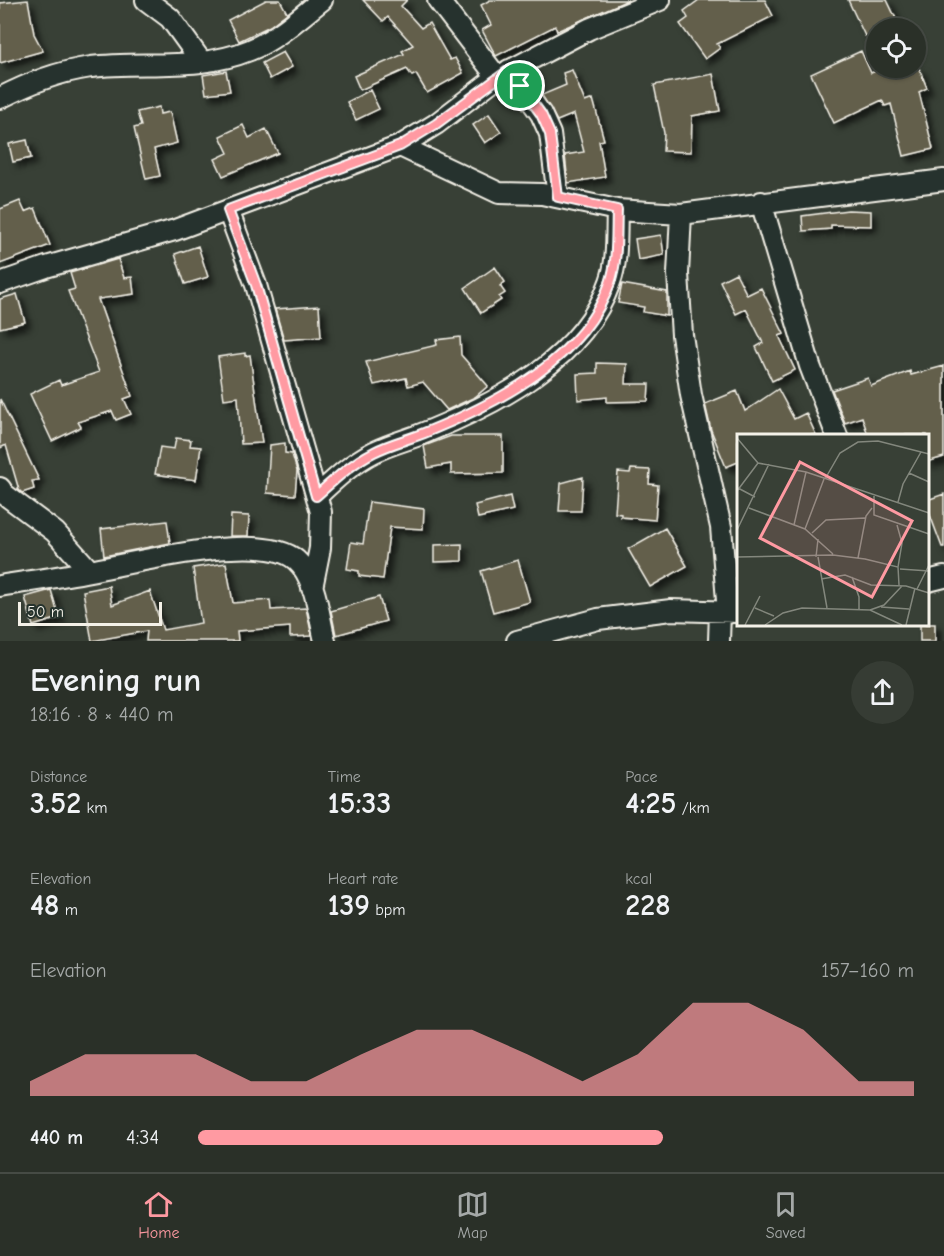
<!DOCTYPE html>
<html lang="en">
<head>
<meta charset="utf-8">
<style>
	body { margin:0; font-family:"Comic Neue",sans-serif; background:#363c34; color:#f1f3f6; height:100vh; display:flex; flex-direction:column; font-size:22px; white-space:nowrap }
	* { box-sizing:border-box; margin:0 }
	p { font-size:20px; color:#a5a9a8 }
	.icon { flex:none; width:33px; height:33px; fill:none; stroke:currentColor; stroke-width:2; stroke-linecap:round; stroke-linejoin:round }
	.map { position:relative; height:641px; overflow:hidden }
	.details { display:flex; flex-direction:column; background:#2a3028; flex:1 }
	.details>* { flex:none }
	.buttons { position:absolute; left:866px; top:18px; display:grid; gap:12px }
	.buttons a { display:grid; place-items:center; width:60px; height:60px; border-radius:50%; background:#2a3028; box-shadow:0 2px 4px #0004,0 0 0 2px #464b45; font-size:30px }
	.scale { position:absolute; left:18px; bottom:15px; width:144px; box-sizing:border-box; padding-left:6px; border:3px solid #f4f1e8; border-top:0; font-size:16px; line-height:21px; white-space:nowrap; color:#f4f1e8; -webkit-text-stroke:4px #26332d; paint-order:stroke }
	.pin { position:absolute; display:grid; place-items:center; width:51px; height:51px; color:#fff; margin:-26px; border:3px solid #fff; border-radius:50%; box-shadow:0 2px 6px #0007 }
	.round { display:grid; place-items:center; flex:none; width:63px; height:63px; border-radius:32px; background:#363c34 }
	.overview { display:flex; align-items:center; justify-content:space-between; height:102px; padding:0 30px }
	h1 { font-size:33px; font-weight:700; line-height:45px }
	.stats { display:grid; grid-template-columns:repeat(3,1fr); gap:9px; height:102px; padding:6px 30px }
	.stats div { display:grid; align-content:center }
	.stats b { font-size:30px; font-weight:700 }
	.stats small { font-size:16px; font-weight:400 }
	.stats p { font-size:16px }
	.chart { height:168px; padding:12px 30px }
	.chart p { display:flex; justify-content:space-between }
	.chart svg { width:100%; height:108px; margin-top:6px; fill:#ff9aa2; opacity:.7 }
	ul { padding:0 30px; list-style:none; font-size:20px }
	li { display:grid; grid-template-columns:96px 72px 1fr; align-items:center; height:45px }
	li i { height:15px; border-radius:8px; background:#ff9aa2 }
	.tab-bar { display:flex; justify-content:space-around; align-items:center; height:84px; border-top:2px solid #464b45; background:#2a3028; font-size:16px; color:#a5a9a8 }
	.tab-bar a { display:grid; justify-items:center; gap:3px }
	.tab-bar .selected { color:#ff9aa2 }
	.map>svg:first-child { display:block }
	.building { fill:#635f4c; stroke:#f4f1e8; stroke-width:1.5; filter:url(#shadow) }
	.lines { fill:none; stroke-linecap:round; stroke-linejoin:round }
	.street-casing { stroke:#f4f1e8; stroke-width:24 }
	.street { stroke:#26332d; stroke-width:20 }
	.route-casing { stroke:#fff; stroke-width:12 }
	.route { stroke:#ff9aa2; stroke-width:8 }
	.inset-road { fill:none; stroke:#83877d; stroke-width:1.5 }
	.view { fill:#ff9aa2; fill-opacity:0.15; stroke:#ff9aa2; stroke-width:3 }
	.inset-edge { fill:none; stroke:#f4f1e8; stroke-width:3 }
</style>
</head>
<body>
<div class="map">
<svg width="944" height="641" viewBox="0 0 944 641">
	<defs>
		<filter id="shadow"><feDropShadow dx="5.5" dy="5.5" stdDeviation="3" flood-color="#0009"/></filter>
	</defs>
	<rect width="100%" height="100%" fill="#384036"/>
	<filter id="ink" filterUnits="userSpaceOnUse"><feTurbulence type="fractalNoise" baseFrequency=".0167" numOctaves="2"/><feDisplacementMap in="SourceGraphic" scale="12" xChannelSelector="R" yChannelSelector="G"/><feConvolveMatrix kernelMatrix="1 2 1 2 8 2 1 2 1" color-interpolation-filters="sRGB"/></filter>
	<g filter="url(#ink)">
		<path class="building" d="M 28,0 L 34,34 L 43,51 L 0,63 L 0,3 Z
			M 266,0 L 280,0 L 287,13 L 270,26 L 239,41 L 228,20 Z
			M 363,0 L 407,0 L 401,6 L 421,28 L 429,23 L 450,60 L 455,58 L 463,73 L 427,93 L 416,74 L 412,76 L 407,69 L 360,90 L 354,76 L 404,54 L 402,51 L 413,45 L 388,17 L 383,21 Z
			M 490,0 L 628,0 L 557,31 L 555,26 L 496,56 L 482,30 L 491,25 L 481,5 Z
			M 699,0 L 765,0 L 773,16 L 717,44 L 720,48 L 705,59 L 680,24 L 688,18 L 684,11 Z
			M 848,0 L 887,0 L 898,23 L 887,28 L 876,28 L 876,34 L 865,36 Z
			M 861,51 L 871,73 L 883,68 L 919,68 L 927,88 L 919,92 L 933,149 L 904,156 L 891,104 L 885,106 L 882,100 L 834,123 L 811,74 Z
			M 283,52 L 292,67 L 270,79 L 262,63 Z
			M 572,70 L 585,102 L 593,99 L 604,140 L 599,141 L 605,177 L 568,183 L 565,155 L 584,152 L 574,114 L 557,121 L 542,95 L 566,85 L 563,73 Z
			M 226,71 L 230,91 L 206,94 L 203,75 Z
			M 713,74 L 720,111 L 692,116 L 691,152 L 663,151 L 664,133 L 654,85 Z
			M 370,90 L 379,109 L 356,120 L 347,102 Z
			M 159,107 L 160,114 L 170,112 L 177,143 L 154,149 L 160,176 L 146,179 L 134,128 L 141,126 L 137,112 Z
			M 489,114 L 501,132 L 485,143 L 473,125 Z
			M 243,125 L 249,138 L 266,129 L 278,153 L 223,176 L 215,159 L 228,153 L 220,136 Z
			M 27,140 L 31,158 L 13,162 L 9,144 Z
			M 20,201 L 25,212 L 35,208 L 50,245 L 0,264 L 0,209 Z
			M 848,210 L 871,211 L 871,226 L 831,225 L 831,229 L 803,231 L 802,216 Z
			M 661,235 L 664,255 L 638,260 L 635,239 Z
			M 198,246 L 208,277 L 185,284 L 175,254 Z
			M 118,259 L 124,278 L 132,277 L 134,294 L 98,299 L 132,396 L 124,399 L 131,414 L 116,420 L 112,411 L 78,422 L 81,427 L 52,441 L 30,394 L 59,380 L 61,385 L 99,372 L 68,291 L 75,289 L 70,273 Z
			M 495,267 L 505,282 L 500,286 L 505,293 L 499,297 L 501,300 L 481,313 L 465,288 Z
			M 736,273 L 747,295 L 761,288 L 784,334 L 779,336 L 795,370 L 772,381 L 756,347 L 763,343 L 746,309 L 736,314 L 720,281 Z
			M 622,284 L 667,292 L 667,316 L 643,312 L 644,307 L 618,303 Z
			M 17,294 L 25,322 L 0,328 L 0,299 Z
			M 319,306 L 321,337 L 284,340 L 275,309 Z
			M 460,337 L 461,355 L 488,386 L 475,397 L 447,410 L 423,382 L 408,386 L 406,378 L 374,385 L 366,362 L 437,345 L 436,340 Z
			M 245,353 L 245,356 L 250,355 L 262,443 L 241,444 L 238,397 L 224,399 L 218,357 Z
			M 597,363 L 627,364 L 626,384 L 649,384 L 648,401 L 607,402 L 607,397 L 578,400 L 577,374 L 597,373 Z
			M 944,366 L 944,457 L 927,462 L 927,435 L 868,435 L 862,417 L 845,423 L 832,390 L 868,378 L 871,386 L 910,371 L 911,375 Z
			M 778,389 L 794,419 L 806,413 L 816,435 L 738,435 L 738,462 L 726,467 L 711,430 L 705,404 L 737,391 L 745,411 Z
			M 0,399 L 39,480 L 32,481 L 34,489 L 22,493 L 19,490 L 6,445 L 0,448 Z
			M 451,436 L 503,436 L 503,473 L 451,474 L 451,464 L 428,468 L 424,446 Z
			M 176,438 L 191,440 L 190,446 L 201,447 L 196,480 L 155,474 L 160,447 L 174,449 Z
			M 285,443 L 285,453 L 292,454 L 297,471 L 295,495 L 267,493 L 270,445 Z
			M 631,469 L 650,470 L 649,484 L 658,485 L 655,520 L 621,517 L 621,514 L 615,513 L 618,472 L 630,473 Z
			M 583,477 L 581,511 L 559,511 L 561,483 Z
			M 944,494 L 944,547 L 942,547 L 927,507 L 927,500 Z
			M 510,496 L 513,510 L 478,518 L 475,505 Z
			M 369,502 L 424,509 L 423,529 L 390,527 L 383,579 L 359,576 L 359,571 L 347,569 L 351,542 L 363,544 Z
			M 231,515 L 249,516 L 248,536 L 230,536 Z
			M 167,521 L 170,543 L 104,556 L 101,529 Z
			M 665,528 L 687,566 L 650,587 L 628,549 Z
			M 462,544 L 462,561 L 434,562 L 434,545 Z
			M 518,560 L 530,602 L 493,612 L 481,571 Z
			M 226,563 L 233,603 L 270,600 L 271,610 L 306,608 L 312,636 L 290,637 L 290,627 L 237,631 L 238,641 L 146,641 L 147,631 L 92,641 L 83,591 L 109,586 L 112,605 L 150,591 L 163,630 L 201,623 L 193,568 Z
			M 51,590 L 59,618 L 33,626 L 25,597 Z
			M 379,597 L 386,621 L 336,635 L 331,611 Z
			M 920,624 L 935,624 L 935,641 L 920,641 Z"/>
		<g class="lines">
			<g class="street-casing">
				<path id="street" d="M 146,0 L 170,18 L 201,61
					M 438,0 L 497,77
					M 509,70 L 541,114 L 550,134 L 558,197
					M 0,98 C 30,83 57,72 91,67 C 144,61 199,71 250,50 C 277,39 300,17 322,0
					M 400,146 L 499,193 L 542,194 L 617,210 L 681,214 L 944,180
					M 761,202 L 810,366 L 837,436
					M 228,210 L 256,285 L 321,512 L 320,548 L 312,588
					M 681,214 L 678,274 L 682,335 L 691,395 L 721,527 L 728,613
					M 0,283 L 46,267 L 175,230 L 400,146 L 436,124 L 497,77 L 589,29 L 660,0
					M 0,488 L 4,494 L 55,532 L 90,571
					M 317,496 C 334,480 352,463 374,452 C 392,443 411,439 429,431 C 500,402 584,358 610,282 C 618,261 616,233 617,210
					M 928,581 L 944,577
					M 0,586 C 30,581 60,577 90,571 C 134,563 262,530 296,560 C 316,577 319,617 325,641
					M 517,641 L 598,619 L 671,610 L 738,612
					M 719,641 L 720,612"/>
			</g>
			<use href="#street" class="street"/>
		</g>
	</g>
	<g class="lines" filter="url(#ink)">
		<g class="route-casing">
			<path id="route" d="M 509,70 L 541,114 L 550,134 L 558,197 L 617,210 C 616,233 618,261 610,283 C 584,358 500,402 429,431 C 411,439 391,443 374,452 C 352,463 334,480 316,496 L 256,285 L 228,210 L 400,146 L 436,124 Z"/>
		</g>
		<use href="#route" class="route"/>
	</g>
	<g transform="translate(737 434)">
		<rect width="192" height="192" fill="#384036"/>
		<path class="inset-road" d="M 0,4 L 21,29 L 69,38 L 192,79M 172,39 L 192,48M 88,45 L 103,19 L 121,8 L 141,7 L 192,20M 1,54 L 18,63M 0,57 L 21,29M 137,62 L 137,81 L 192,100M 161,68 L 166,50 L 184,18M 12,74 L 68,95 L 96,120M 57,91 L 69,38M 160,91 L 165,109 L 161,133M 68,95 L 87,45M 0,96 L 32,30M 75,99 L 89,86 L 128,84M 0,123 L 96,121 L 128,125 L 161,133 L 162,151M 79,123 L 81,105M 81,123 L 90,174M 121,124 L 129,82 L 135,74M 163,135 L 192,137M 115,143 L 122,163 L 122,176M 84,145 L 108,141 L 134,151 L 169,152 L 192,159M 180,155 L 192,131M 144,173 L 172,175M 18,174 L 37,182M 133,176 L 147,171 L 165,152M 8,191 L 23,162M 28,191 L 46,179 L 65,174 L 133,176 L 165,191M 169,191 L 178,154"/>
		<path class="view" d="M 63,28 L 175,87 L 135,163 L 23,104 Z"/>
		<rect width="192" height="192" class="inset-edge"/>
	</g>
</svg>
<div class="buttons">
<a><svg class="icon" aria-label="locate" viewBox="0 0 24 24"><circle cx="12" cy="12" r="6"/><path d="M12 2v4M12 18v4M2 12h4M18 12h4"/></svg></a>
</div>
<div class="scale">50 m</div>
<div class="pin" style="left:520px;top:86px;background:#1e9e55"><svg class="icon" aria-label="arrive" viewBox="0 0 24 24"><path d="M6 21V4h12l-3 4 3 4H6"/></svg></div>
</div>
<section class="details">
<div class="overview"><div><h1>Evening run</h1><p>18:16 · 8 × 440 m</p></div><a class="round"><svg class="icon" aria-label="share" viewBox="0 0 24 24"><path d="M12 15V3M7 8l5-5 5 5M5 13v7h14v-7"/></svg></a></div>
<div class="stats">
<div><p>Distance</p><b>3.52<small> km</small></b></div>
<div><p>Time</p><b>15:33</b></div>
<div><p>Pace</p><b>4:25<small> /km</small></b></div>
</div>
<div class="stats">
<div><p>Elevation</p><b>48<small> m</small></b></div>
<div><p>Heart rate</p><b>139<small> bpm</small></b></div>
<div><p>kcal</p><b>228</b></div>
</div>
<div class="chart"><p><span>Elevation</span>157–160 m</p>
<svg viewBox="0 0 160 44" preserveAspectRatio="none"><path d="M0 44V38L10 27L20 27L30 27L40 38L50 38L60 27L70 17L80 17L90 27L100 38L110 27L120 6L130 6L140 17L150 38L160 38V44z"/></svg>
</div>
<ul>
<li><b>440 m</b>4:34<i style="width:65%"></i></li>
</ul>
</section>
<nav class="tab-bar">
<a class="selected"><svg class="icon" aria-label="home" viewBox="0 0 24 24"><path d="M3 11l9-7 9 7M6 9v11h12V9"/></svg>Home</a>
<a><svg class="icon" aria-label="map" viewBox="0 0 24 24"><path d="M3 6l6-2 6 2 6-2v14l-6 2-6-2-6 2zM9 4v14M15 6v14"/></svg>Map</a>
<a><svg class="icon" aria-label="saved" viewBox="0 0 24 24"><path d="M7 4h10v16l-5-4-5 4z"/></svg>Saved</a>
</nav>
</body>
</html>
